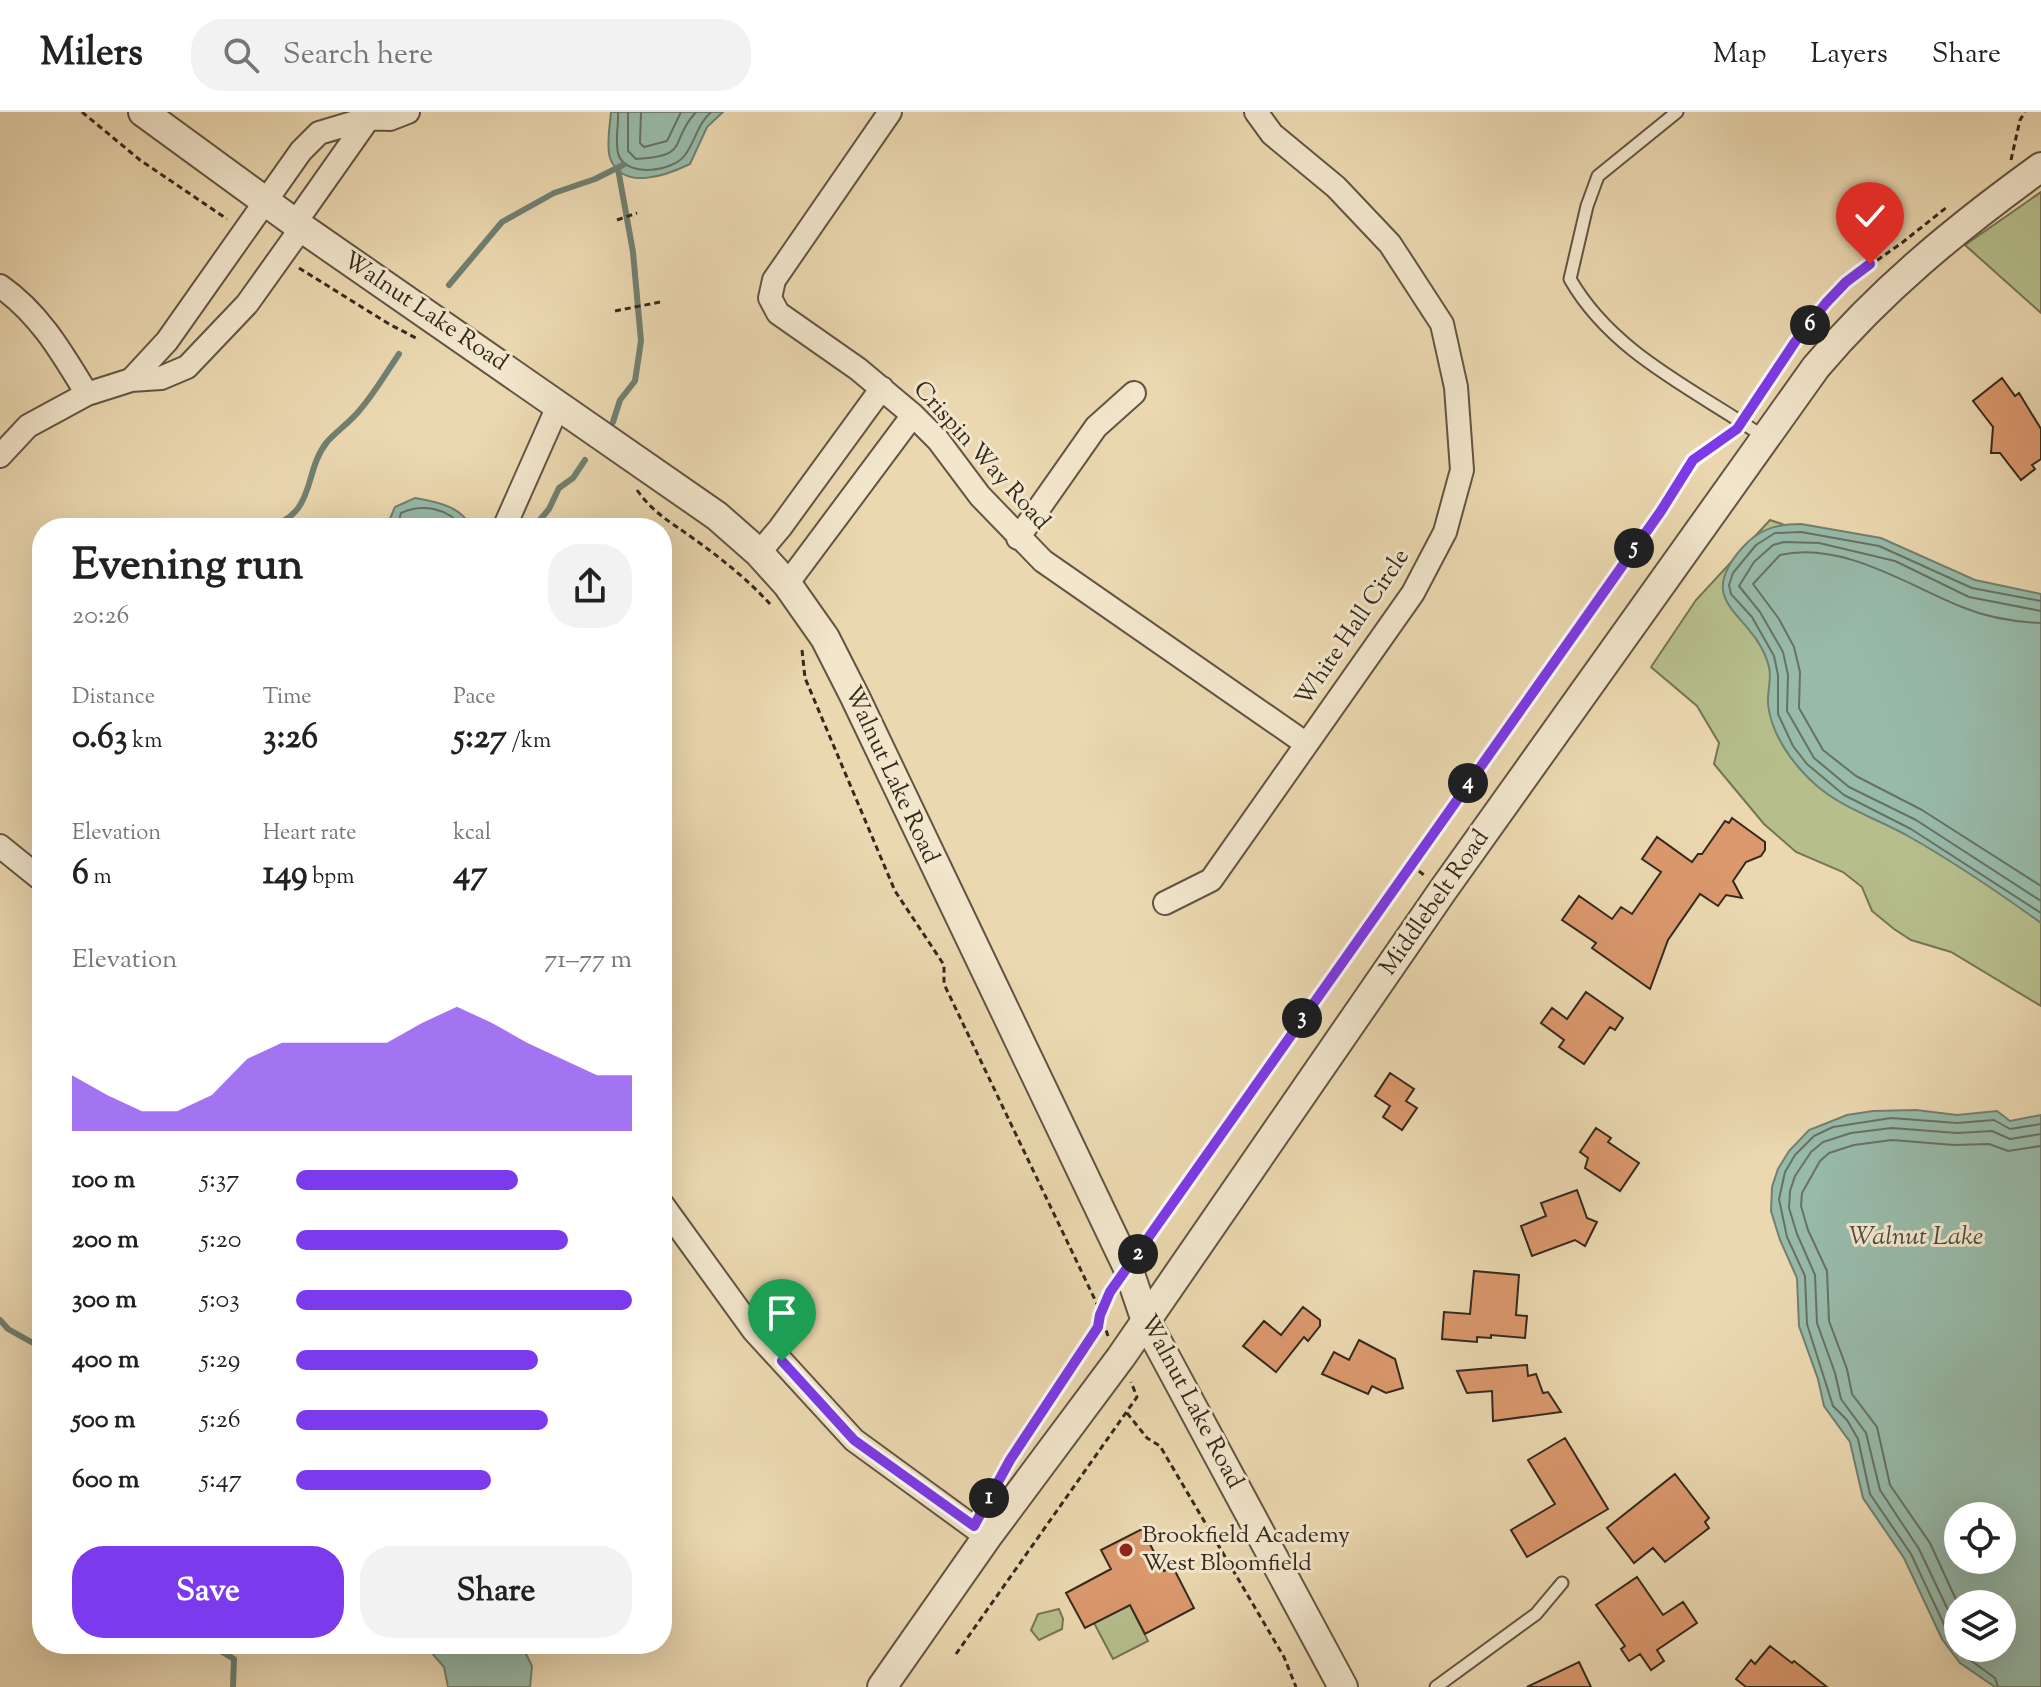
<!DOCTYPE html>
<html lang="en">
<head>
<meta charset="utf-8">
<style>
	body { margin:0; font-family:"Sorts Mill Goudy",serif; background:#f2f2f2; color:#222; height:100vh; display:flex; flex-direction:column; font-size:30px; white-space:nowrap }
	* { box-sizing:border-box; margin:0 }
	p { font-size:26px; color:#767676 }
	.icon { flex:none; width:44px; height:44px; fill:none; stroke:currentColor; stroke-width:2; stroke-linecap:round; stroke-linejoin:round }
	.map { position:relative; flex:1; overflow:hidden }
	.drawer { position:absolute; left:32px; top:406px; width:640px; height:1136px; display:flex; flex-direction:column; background:#fff; border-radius:32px; box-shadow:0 8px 32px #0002 }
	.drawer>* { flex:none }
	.tools { position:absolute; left:1944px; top:1390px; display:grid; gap:16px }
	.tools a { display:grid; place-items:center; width:72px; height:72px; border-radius:50%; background:#fff; box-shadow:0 8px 32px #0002; font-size:40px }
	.pin { position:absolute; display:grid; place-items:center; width:68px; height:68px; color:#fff; margin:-82px -34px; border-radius:50% 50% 50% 0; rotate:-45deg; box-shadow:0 0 8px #0007 }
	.pin .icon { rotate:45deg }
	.km { position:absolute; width:40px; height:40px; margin:-20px; border-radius:50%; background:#222; color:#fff; font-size:22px; line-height:40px; text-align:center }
	.round { display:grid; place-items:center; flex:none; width:84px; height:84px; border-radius:32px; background:#f2f2f2 }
	.overview { display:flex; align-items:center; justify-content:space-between; height:136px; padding:0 40px }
	h1 { font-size:44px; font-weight:700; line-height:60px }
	.metrics { display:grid; grid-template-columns:repeat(3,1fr); gap:12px; height:136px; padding:8px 40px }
	.metrics div { display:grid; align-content:center }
	.metrics b { font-size:34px; font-weight:700 }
	.metrics small { font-size:22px; font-weight:400 }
	.metrics p { font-size:22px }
	.chart { height:224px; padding:16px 40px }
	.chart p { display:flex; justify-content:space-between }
	.chart svg { width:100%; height:144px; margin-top:8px; fill:#7c3aed; opacity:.7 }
	.primary-button { display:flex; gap:16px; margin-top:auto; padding:16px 40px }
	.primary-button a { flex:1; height:92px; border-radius:32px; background:#7c3aed; color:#fff; font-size:32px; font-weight:700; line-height:92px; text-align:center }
	.primary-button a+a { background:#f2f2f2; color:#222 }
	ul { padding:0 40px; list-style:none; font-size:26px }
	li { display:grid; grid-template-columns:128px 96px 1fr; align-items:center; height:60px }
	li i { height:20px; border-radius:10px; background:#7c3aed }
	header { display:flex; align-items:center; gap:48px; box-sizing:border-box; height:112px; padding:0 40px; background:#fff; border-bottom:2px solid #e0e0e0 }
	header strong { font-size:38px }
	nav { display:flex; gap:44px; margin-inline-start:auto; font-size:28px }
	.search { width:560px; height:72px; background:#f2f2f2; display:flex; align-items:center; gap:20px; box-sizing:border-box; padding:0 28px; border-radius:32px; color:#767676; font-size:30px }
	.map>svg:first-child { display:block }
	.green { fill:#b6bf8c; stroke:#767455; stroke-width:2 }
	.water { fill:#98baa9; stroke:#708071; stroke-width:2; fill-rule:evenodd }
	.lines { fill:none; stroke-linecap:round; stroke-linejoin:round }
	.shore { stroke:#667264; stroke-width:2 }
	.stream { stroke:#708071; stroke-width:6 }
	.building { fill:#db986d; stroke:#35291e; stroke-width:2 }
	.service-casing { stroke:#625542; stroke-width:15 }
	.minor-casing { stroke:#625542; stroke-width:26 }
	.tertiary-casing { stroke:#625542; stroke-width:32 }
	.path { stroke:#35291e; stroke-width:3; stroke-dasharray:6 4; stroke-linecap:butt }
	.service { stroke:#f2e6cc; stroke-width:11 }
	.minor { stroke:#f2e6cc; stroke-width:22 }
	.tertiary { stroke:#f2e6cc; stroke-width:28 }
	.route-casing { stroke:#fff; stroke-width:16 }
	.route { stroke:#7c3aed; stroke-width:10 }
	.poi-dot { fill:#8f2418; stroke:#f2e6cc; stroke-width:3 }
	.labels { text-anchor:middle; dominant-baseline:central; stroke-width:6; stroke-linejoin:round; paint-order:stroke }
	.street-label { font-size:24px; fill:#35291e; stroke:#f2e6cc }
	.poi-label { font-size:24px; fill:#35291e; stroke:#f2e6cc; text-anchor:start }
	.water-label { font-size:26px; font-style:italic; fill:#4e4d41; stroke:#f2e6cc }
</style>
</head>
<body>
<header>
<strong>Milers</strong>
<div class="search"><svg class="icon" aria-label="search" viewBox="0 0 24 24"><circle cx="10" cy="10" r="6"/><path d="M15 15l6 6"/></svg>Search here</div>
<nav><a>Map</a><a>Layers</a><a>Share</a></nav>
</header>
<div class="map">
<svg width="2041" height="1575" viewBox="0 0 2041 1575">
	<rect width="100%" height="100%" fill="#ebd8b0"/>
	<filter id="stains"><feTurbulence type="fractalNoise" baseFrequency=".0025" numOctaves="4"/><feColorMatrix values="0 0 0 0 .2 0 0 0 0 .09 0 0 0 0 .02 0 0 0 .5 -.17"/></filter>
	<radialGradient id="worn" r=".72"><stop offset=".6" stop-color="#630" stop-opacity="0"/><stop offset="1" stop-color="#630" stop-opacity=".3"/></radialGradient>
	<path class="green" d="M 2041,80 L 2041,201 L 1965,133 Z
		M 1770,408 L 1782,412 L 2041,557 L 2041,894 L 1951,840 L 1911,828 L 1894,817 L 1872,799 L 1862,775 L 1843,760 L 1796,740 L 1764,712 L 1714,652 L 1719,631 L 1697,594 L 1651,555 L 1696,488 Z
		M 1130,1493 L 1148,1529 L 1113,1547 L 1094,1511 Z
		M 1059,1497 L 1063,1507 L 1062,1517 L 1039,1528 L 1031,1518 L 1038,1502 Z"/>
	<path class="water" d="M 611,0 L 723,0 L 707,15 L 690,52 C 667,63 623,80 610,46 C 606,33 610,13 611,0 Z
		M 415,386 C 437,390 462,394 471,416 L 390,416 L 388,411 L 395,395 Z
		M 1801,412 L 1881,426 L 1975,468 L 2041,482 L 2041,811 C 1998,780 1954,750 1908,724 C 1878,707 1844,697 1817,674 C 1794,654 1771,623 1768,592 C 1767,580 1772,567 1769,555 C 1756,501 1691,494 1742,436 C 1759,417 1776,412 1801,412 Z
		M 1916,998 L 1957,1003 L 1997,999 L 2010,1009 L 2041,1003 L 2041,1575 L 1995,1575 L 1960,1551 L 1942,1527 L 1904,1446 L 1863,1386 L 1850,1330 L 1824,1294 L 1818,1267 L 1799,1214 L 1797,1166 L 1780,1128 L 1771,1099 L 1772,1075 L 1778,1057 L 1789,1039 L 1809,1018 L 1847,1003 L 1873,999 ZM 1958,1404 L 2002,1404 L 2002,1448 L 1958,1448 ZM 1958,1492 L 2002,1492 L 2002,1536 L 1958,1536 Z
		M 424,1532 L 521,1532 L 532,1554 L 530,1575 L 448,1575 L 444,1555 Z"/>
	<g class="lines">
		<path class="shore" d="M 618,0 C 619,13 614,32 619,44 C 628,66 674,59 685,43 C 696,28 697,13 711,0
			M 628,0 L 628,39 L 636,47 C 692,44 668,30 696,0
			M 641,0 L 640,31 L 644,35 L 667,29 L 681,0
			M 397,416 L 401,401 C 422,391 449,396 463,416
			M 2041,489 L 1972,476 L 1879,434 L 1801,420 L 1775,421 L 1756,433 L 1733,461 L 1729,473 L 1731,482 L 1752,505 L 1774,544 L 1778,563 L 1778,602 L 1793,634 L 1807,652 L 1844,683 L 1911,717 L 2041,801
			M 2041,499 L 1969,485 L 1895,449 L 1819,431 L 1784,430 L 1773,433 L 1754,450 L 1739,474 L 1760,500 L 1783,540 L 1788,563 L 1787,599 L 1814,646 L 1849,675 L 1916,708 L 2041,789
			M 2041,511 C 2016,510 1986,505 1962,495 C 1907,473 1843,429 1780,443 L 1753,472 L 1779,507 L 1794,535 L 1800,560 L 1799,596 L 1823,638 L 1856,664 L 1922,698 L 2041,774
			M 1958,1492 L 1930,1431 L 1890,1373 L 1877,1315 L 1852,1282 L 1847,1257 L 1829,1209 L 1827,1159 L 1808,1118 L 1801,1094 L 1802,1081 L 1820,1049 L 1829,1041 L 1854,1033 L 1892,1028 L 1954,1033 L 1989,1032 L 2008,1039 L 2041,1034
			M 1958,1519 L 1919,1437 L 1880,1378 L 1866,1321 L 1841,1287 L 1835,1261 L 1817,1211 L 1815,1163 L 1797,1122 L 1789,1096 L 1790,1079 L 1795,1064 L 1811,1040 L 1823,1030 L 1851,1021 L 1892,1016 L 1957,1021 L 1992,1019 L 2010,1027 L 2041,1022
			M 1998,1575 L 1995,1566 L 1966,1545 L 1949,1523 L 1911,1442 L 1870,1382 L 1858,1327 L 1847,1308 L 1833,1294 L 1813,1231 L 1807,1212 L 1805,1164 L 1787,1125 L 1779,1087 L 1785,1060 L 1795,1043 L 1814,1024 L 1833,1015 L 1891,1006 L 1957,1011 L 1994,1008 L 2010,1017 L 2041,1012"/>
		<path class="stream" d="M 449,173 L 502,110 L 554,81 L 595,67 L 623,53
			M 613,310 L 620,288 L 635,269 L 641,229 L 633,140 L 618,57
			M 265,416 C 318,403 302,361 327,330 C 337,319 350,310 359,299 C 374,282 386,261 399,242
			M 533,416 L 549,397 L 559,376 L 573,366 L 585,348
			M 0,1208 L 8,1217 L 42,1236
			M 209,1532 L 234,1547 L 233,1575"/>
	</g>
	<path class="building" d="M 2002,266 L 2015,284 L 2019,281 L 2041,317 L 2041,347 L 2032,353 L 2035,357 L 2021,368 L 2000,341 L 1991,341 L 1993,315 L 1973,289 Z
		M 1732,706 L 1765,730 L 1765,738 L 1761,744 L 1746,750 L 1733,769 L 1742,786 L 1726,783 L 1718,794 L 1700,782 L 1668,828 L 1650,877 L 1592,836 L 1596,831 L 1562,808 L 1579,784 L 1612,807 L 1621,795 L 1632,802 L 1661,760 L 1642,747 L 1657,725 L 1692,750 L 1698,742 L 1702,742 L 1725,709 L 1729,711 Z
		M 1586,880 L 1623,906 L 1615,918 L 1610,915 L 1584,952 L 1559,935 L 1564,928 L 1541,911 L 1552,896 L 1567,907 Z
		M 1390,961 L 1414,977 L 1406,989 L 1417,996 L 1402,1018 L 1383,1005 L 1390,994 L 1375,984 Z
		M 1596,1016 L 1611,1026 L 1608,1030 L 1639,1051 L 1620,1079 L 1585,1056 L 1588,1046 L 1580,1040 Z
		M 1577,1078 L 1587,1106 L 1597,1110 L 1585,1134 L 1575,1128 L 1532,1144 L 1521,1114 L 1546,1104 L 1541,1091 Z
		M 1474,1159 L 1519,1163 L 1516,1203 L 1527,1204 L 1525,1226 L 1491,1223 L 1491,1226 L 1477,1225 L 1477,1230 L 1442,1227 L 1444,1200 L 1470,1202 Z
		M 1303,1195 L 1320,1208 L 1320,1214 L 1308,1229 L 1304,1225 L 1276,1260 L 1243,1234 L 1264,1209 L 1281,1223 Z
		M 1359,1228 L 1395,1247 L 1403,1276 L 1386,1281 L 1372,1274 L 1368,1282 L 1322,1262 L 1334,1240 L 1349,1248 Z
		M 1527,1253 L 1528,1264 L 1536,1262 L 1543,1281 L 1548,1280 L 1561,1300 L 1493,1309 L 1492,1279 L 1467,1281 L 1457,1259 Z
		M 1565,1326 L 1608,1397 L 1527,1445 L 1511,1418 L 1555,1392 L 1528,1348 Z
		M 1675,1362 L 1709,1406 L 1705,1410 L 1709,1416 L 1665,1450 L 1653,1436 L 1634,1451 L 1607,1416 Z
		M 1142,1417 L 1164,1459 L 1173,1455 L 1194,1496 L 1145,1522 L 1130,1493 L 1085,1516 L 1066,1481 L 1111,1457 L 1101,1438 Z
		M 1637,1465 L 1663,1503 L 1683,1490 L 1697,1511 L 1657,1538 L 1664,1549 L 1651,1558 L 1640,1542 L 1629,1549 L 1621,1537 L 1625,1534 L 1596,1493 Z
		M 1770,1534 L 1792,1551 L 1794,1549 L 1827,1575 L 1746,1575 L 1736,1567 L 1751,1548 L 1755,1552 Z
		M 1579,1550 L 1591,1575 L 1527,1575 Z"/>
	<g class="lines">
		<g class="service-casing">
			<path id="service" d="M 1677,0 L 1598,64 L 1587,94 L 1570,167 C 1613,242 1694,277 1764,325
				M 1436,1575 L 1536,1502 L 1562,1471"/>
		</g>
		<g class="minor-casing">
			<path id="minor" d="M 890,0 L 774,168 L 770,186 L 778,201 L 858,257 L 913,303 L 938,328 L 980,384 L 1043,449 L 1305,631
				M 369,6 L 390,7 L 408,0
				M 0,174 C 40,202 62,241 87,282
				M 131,268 L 167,229 L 301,39 L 319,21 L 369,6 L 295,111
				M 0,344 L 28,314 L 87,282 L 131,268 L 161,266 L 187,255 L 247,192 L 302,115
				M 504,416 L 559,292
				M 1018,426 L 1096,315 L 1134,281
				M 759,441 L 780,416 L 882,276
				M 787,472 L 913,303
				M 0,734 L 42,768
				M 1165,791 L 1211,768 L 1413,481 L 1445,420 L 1462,358 L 1456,275 L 1442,212 L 1390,132 L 1336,75 L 1272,22 L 1256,0
				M 662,1092 L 754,1219 L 854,1328 L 987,1425"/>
		</g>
		<g class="tertiary-casing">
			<path id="tertiary" d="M 143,0 L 295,111 L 717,404 L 759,441 L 787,472 L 825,526 L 855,585 L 1128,1156 L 1146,1209 L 1343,1575
				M 882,1575 L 987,1425 L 1121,1245 L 1443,778 L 1816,255 C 1882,177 1958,115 2041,55"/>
		</g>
		<path class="path" d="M 82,0 L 140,48 L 227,107
			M 2011,48 L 2020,8 L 2025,0
			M 617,108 L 637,101
			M 299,156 L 389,212 L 416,226
			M 615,199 L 660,190
			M 1750,300 L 1795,230 L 1846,170 L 1903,130 L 1947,95
			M 637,378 C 654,402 671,410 694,427 C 721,446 748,468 770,492
			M 802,538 L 805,566 L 895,779 L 944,853 L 944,872 L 1098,1194 L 1108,1224
			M 1411,753 L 1424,763
			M 1143,1136 L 1661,399 L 1693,348 L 1732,321
			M 1127,1301 L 1147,1326 L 1160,1334 L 1284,1545 L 1296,1575
			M 1003,1362 L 1098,1215 L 1100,1203 L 1110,1180
			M 956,1542 L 1137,1285 L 1131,1270"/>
		<use href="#service" class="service"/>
		<use href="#minor" class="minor"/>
		<use href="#tertiary" class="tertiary"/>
	</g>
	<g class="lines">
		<g class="route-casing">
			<path id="route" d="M 782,1249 L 854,1328 L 974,1414 L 1010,1348 L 1098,1215 L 1100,1203 L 1110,1180 L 1661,399 L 1693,348 L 1737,317 L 1795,230 L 1826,191 L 1846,170 L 1870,152"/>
		</g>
		<use href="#route" class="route"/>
	</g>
	<circle class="poi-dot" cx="1126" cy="1438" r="8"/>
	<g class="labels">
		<g class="street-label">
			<text transform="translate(425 200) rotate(34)">Walnut Lake Road</text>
			<text transform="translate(981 344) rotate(48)">Crispin Way Road</text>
			<text transform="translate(1353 516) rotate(-56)">White Hall Circle</text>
			<text transform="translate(891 663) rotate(65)">Walnut Lake Road</text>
			<text transform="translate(1435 791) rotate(-55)">Middlebelt Road</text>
			<text transform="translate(1191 1290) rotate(62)">Walnut Lake Road</text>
		</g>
		<g class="poi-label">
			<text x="1142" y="1424">Brookfield Academy<tspan x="1142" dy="28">West Bloomfield</tspan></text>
		</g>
		<g class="water-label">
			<text x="1916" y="1125">Walnut Lake</text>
		</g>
	</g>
	<rect width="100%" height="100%" filter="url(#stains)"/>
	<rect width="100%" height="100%" fill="url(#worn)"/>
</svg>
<div class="tools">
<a><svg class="icon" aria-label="locate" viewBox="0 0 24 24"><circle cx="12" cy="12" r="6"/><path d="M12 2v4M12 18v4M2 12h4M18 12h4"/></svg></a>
<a><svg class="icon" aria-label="layers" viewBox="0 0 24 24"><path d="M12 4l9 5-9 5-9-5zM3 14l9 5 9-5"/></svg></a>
</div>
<div class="pin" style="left:782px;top:1249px;background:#1e9e55"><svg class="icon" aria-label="arrive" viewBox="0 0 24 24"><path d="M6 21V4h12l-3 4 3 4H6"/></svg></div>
<div class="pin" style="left:1870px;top:152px;background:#d93025"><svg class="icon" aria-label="check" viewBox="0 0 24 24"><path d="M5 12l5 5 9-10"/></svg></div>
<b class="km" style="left:989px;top:1386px">1</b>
<b class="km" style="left:1138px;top:1142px">2</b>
<b class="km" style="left:1302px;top:906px">3</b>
<b class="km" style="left:1468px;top:671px">4</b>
<b class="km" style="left:1634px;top:436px">5</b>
<b class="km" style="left:1810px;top:213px">6</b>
<section class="drawer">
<div class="overview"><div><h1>Evening run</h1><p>20:26</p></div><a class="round"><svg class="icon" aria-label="share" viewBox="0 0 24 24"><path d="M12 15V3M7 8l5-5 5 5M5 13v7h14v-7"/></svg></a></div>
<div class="metrics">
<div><p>Distance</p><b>0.63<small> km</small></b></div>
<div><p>Time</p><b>3:26</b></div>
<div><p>Pace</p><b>5:27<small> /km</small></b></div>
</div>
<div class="metrics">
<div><p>Elevation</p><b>6<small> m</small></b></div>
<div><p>Heart rate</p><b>149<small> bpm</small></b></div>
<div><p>kcal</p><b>47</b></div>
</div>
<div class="chart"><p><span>Elevation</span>71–77 m</p>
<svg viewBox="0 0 160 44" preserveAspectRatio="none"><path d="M0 44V27L10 33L20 38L30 38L40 33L50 22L60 17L70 17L80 17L90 17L100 11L110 6L120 11L130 17L140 22L150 27L160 27V44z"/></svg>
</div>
<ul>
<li><b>100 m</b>5:37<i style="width:66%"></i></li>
<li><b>200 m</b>5:20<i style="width:81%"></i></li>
<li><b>300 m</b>5:03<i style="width:100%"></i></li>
<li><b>400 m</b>5:29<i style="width:72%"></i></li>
<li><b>500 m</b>5:26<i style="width:75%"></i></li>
<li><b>600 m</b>5:47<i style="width:58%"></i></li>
</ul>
<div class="primary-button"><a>Save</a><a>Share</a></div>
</section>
</div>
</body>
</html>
